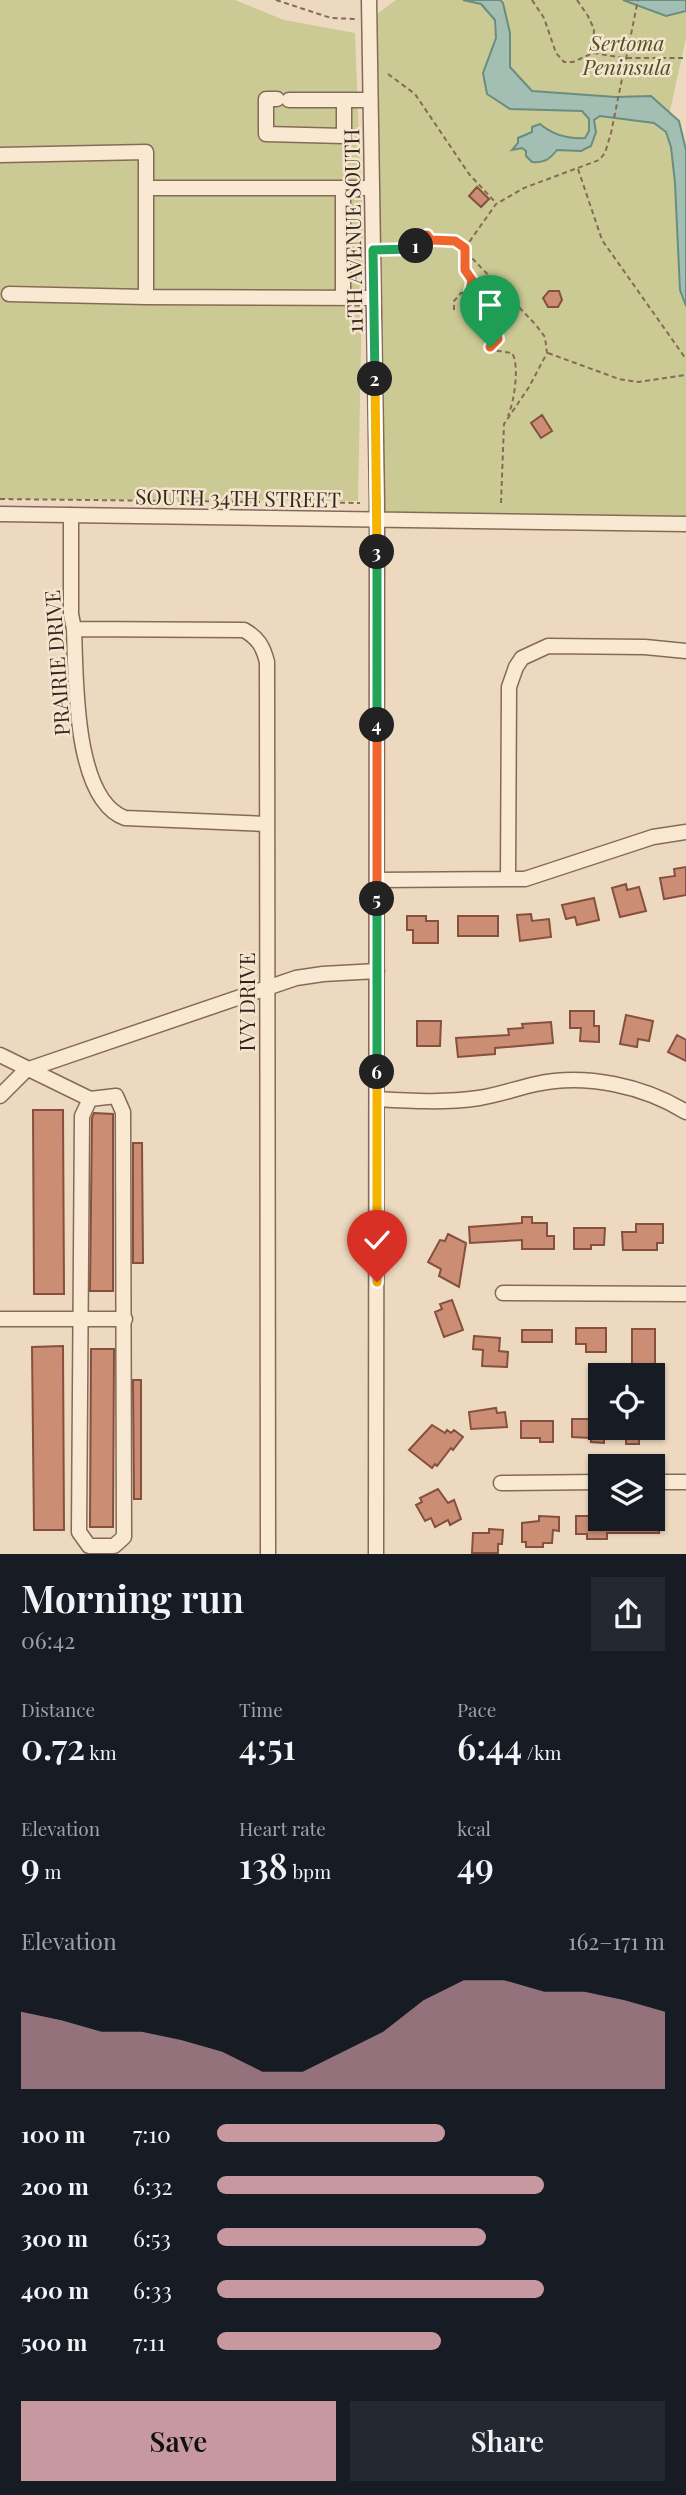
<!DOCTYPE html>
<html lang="en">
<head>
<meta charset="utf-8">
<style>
	body { margin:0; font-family:"Playfair Display",serif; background:#242831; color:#f1f3f6; height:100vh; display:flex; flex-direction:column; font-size:26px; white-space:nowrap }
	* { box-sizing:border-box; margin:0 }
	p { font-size:23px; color:#9ea1a6 }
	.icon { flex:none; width:38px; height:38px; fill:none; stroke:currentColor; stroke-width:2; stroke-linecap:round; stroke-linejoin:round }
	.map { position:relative; height:1554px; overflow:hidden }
	.side { display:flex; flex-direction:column; background:#171b24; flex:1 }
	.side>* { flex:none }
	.controls { position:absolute; left:588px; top:1363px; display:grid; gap:14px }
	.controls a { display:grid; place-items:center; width:77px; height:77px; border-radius:0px; background:#171b24; box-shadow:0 2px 5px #0004; font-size:35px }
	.pin { position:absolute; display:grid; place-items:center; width:60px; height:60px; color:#fff; margin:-72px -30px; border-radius:50% 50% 50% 0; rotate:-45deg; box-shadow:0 0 7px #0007 }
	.pin .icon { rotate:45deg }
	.km { position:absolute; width:35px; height:35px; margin:-18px; border-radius:50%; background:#222; color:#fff; font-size:19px; line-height:35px; text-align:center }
	.round { display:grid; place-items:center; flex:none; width:74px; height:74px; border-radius:0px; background:#242831 }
	.overview { display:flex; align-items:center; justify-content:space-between; height:119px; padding:0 21px }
	h1 { font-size:38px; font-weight:600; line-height:52px }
	.figures { display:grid; grid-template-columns:repeat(3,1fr); gap:10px; height:119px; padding:7px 21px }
	.figures div { display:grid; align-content:center }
	.figures b { font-size:35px; font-weight:600 }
	.figures small { font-size:19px; font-weight:400 }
	.figures p { font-size:19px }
	.chart { height:196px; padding:14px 21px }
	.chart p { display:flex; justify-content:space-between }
	.chart svg { width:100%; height:126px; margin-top:7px; fill:#c898a0; opacity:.7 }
	.cta { display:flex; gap:14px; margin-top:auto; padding:14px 21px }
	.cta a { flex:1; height:80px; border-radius:0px; background:#c898a0; color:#111; font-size:28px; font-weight:600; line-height:80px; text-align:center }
	.cta a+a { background:#242831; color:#f1f3f6 }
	ul { padding:0 21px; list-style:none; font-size:23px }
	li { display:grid; grid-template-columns:112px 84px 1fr; align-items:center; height:52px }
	li i { height:18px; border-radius:9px; background:#c898a0 }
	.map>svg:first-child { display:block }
	.green { fill:#cbca94 }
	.water { fill:#a3bfb3; stroke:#6a8d7f; stroke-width:2 }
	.building { fill:#cc8d75; stroke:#85503e; stroke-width:2 }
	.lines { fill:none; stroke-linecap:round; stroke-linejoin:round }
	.minor-casing { stroke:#866a58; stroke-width:17 }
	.path { stroke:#866a58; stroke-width:2; stroke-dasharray:5 3.5; stroke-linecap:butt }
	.minor { stroke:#f9e8d2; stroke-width:14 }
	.split-1-casing { stroke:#fff; stroke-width:14 }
	.split-2-casing { stroke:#fff; stroke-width:14 }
	.split-3-casing { stroke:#fff; stroke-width:14 }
	.split-4-casing { stroke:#fff; stroke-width:14 }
	.split-5-casing { stroke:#fff; stroke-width:14 }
	.split-6-casing { stroke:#fff; stroke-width:14 }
	.split-7-casing { stroke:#fff; stroke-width:14 }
	.split-1 { stroke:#f0652b; stroke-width:9 }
	.split-2 { stroke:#22a559; stroke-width:9 }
	.split-3 { stroke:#f5b400; stroke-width:9 }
	.split-4 { stroke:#22a559; stroke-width:9 }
	.split-5 { stroke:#f0652b; stroke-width:9 }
	.split-6 { stroke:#22a559; stroke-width:9 }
	.split-7 { stroke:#f5b400; stroke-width:9 }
	.labels { text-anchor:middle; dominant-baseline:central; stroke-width:5; stroke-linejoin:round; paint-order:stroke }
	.park-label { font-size:21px; font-style:italic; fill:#4d5223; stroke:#f5e5cf }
	.street-label { font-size:21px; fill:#36251c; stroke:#f5e5cf }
</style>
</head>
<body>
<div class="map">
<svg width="686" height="1554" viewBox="0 0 686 1554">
	<rect width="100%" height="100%" fill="#edd9bf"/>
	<path class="green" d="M 0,0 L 235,0 L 284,20 L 355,33 L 363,244 L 358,501 L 0,499 Z
		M 396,0 L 686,0 L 686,38 L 669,115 L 686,288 L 686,519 L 377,520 L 369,20 Z"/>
	<path class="water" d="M 463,0 L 500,0 L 503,3 L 510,33 L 510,67 L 532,91 L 616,97 L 651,96 L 679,121 L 686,150 L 686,306 L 680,290 L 675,183 L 671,147 L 666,132 L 654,123 L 600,116 L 594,120 L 596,132 L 591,146 L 581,151 L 557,150 C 549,160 544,163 532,162 L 526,156 L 526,151 L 522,148 L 512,150 L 518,143 L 518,138 L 532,132 L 532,127 L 540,124 C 553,135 567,139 585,138 L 589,131 L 589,119 L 582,111 L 510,109 L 487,94 L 483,73 L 496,38 L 495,20 L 481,4 Z
		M 623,0 L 686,0 L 686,11 L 666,16 Z"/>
	<path class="building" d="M 477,187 L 489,199 L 481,207 L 469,196 Z
		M 549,291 L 559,291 L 562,300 L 558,307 L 548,307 L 543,298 Z
		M 542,415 L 552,431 L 541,438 L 531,423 Z
		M 686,867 L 686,895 L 664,899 L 660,878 L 675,876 L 674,869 Z
		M 626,884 L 627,890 L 639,887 L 646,911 L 620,917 L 612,888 Z
		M 594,898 L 599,920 L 577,925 L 575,917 L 566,919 L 562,905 Z
		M 531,914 L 532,921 L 549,919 L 551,937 L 520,941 L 517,915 Z
		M 407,916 L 426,916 L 426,921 L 438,921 L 438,943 L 413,943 L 413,930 L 407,930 Z
		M 458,916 L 498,916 L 498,936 L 458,936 Z
		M 570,1011 L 594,1011 L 594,1026 L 599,1026 L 599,1042 L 580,1041 L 581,1028 L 570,1028 Z
		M 626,1015 L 653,1021 L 649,1041 L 638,1039 L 637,1047 L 620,1044 Z
		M 417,1021 L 441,1021 L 440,1046 L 417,1046 Z
		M 551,1022 L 553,1043 L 495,1048 L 495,1054 L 458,1057 L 456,1038 L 509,1035 L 508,1029 L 523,1028 L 522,1024 Z
		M 677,1035 L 686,1040 L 686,1061 L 668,1052 Z
		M 33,1110 L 63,1110 L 64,1294 L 34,1294 Z
		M 94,1113 L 113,1114 L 113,1291 L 90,1291 L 92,1118 Z
		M 133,1143 L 142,1143 L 143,1263 L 133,1263 Z
		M 522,1217 L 532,1217 L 532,1223 L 547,1223 L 547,1236 L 554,1236 L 554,1249 L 522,1249 L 522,1240 L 470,1243 L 469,1227 L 522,1223 Z
		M 636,1224 L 663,1224 L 663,1243 L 657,1243 L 657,1250 L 623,1250 L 622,1232 L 636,1232 Z
		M 574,1228 L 605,1228 L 604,1245 L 591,1245 L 591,1249 L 574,1249 Z
		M 448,1234 L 466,1243 L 459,1287 L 439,1276 L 441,1269 L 428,1262 L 440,1240 L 445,1241 Z
		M 452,1300 L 463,1330 L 444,1337 L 435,1312 L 442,1309 L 440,1304 Z
		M 576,1328 L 606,1328 L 606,1352 L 586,1352 L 586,1344 L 576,1344 Z
		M 632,1329 L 655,1329 L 655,1364 L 632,1364 Z
		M 522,1330 L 552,1330 L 552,1342 L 522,1342 Z
		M 474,1336 L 500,1338 L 499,1351 L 508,1352 L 507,1367 L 482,1366 L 483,1350 L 473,1349 Z
		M 63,1346 L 64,1530 L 34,1530 L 32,1347 Z
		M 91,1349 L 114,1349 L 113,1527 L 90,1527 Z
		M 133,1380 L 141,1380 L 141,1499 L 134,1499 Z
		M 496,1408 L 497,1413 L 505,1412 L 507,1427 L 471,1429 L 469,1412 Z
		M 572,1419 L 596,1419 L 596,1428 L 604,1428 L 604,1443 L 591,1442 L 591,1438 L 572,1437 Z
		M 521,1421 L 553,1421 L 553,1442 L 540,1442 L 540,1438 L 521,1438 Z
		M 432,1425 L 445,1433 L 447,1430 L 451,1433 L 454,1430 L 463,1437 L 453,1450 L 451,1448 L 437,1466 L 435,1464 L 432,1468 L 409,1450 Z
		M 626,1428 L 648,1428 L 648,1439 L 639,1439 L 639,1444 L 626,1444 Z
		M 438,1489 L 448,1503 L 454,1500 L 461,1519 L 450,1525 L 448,1520 L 435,1527 L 431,1518 L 425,1521 L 416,1505 L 422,1502 L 420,1498 Z
		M 539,1516 L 559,1517 L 559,1531 L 553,1530 L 552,1543 L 543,1543 L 543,1547 L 526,1547 L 526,1542 L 522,1542 L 522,1523 L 539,1521 Z
		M 576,1516 L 600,1516 L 600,1519 L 659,1519 L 659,1533 L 607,1533 L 607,1539 L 587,1539 L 587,1534 L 576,1534 Z
		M 489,1529 L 503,1530 L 502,1544 L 498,1544 L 498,1553 L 472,1553 L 473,1533 L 489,1533 Z"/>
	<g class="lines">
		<g class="minor-casing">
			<path id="minor" d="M 369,0 L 377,502 L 376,1554
				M 277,99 L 266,99 L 266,134 L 344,136 L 344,100
				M 289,100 L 370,100
				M 0,155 L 146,152 L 146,297 L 374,298
				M 146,188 L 372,188
				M 9,294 L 146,297
				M 343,298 L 343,188
				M 0,514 L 686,524
				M 71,515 L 71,614 L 74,629 C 76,676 73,799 125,818 L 267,824
				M 74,629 L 244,630 C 258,638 263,646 267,662 L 268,1554
				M 508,879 L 509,687 L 516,667 L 522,658 L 548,646 L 645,647 L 686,651
				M 377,880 L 525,879 L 653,837 L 686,832
				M 0,1055 L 90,1099
				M 0,1096 L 26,1070 L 296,978 L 323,974 L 377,971
				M 116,1096 L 123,1112 L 124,1537 L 114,1546 L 89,1546 L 79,1532 L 82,1116 L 90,1099 Z
				M 377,1099 C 411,1101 446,1103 479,1098 C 499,1095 517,1088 536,1084 C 586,1073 644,1086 686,1112
				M 503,1293 L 686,1294
				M 0,1319 L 125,1319
				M 653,1482 L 686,1482
				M 501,1483 L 600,1482"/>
		</g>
		<path class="path" d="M 276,0 L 331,18 L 356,19
			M 532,0 L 544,18 L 556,53 L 564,62 L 573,62 L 593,53 L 625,58 L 686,58
			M 577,0 L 588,16 L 594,29 L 593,52
			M 388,74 L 415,94 L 469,174 L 496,203
			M 578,169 L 602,240 L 686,359
			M 388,249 L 412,249 L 427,235 L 431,240 L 455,241 L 465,248 L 465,270 L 472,280 L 470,292 L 481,295 L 488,318 L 496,329 L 498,339 L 490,347 L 492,350 L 512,353 C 520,366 514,402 508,416
			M 454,310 L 454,301 L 461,293 L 469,292
			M 548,353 L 619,379 L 638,382 L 686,375
			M 0,499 L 360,503
			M 501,503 L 504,424 L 529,387 L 547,353 L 545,337 L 536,325 L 470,256 L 465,248 L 496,204 L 524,188 L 599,160 L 605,153 L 611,133 L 638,0"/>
		<use href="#minor" class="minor"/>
	</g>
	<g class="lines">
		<g class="split-1-casing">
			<path id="split-1" d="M 416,246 L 427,235 L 431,240 L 455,241 L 465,248 L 465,270 L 472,280 L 470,292 L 481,295 L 488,318 L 496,329 L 498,339 L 490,347"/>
		</g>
		<g class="split-2-casing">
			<path id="split-2" d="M 375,379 L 373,250 L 412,249 L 416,246"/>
		</g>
		<g class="split-3-casing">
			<path id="split-3" d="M 375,379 L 377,552"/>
		</g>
		<g class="split-4-casing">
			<path id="split-4" d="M 377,725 L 377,552"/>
		</g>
		<g class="split-5-casing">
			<path id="split-5" d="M 377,899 L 377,725"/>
		</g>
		<g class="split-6-casing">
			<path id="split-6" d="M 377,899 L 377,1072"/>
		</g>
		<g class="split-7-casing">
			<path id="split-7" d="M 377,1282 L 377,1072"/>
		</g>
		<use href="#split-1" class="split-1"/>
		<use href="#split-2" class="split-2"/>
		<use href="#split-3" class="split-3"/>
		<use href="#split-4" class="split-4"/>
		<use href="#split-5" class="split-5"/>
		<use href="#split-6" class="split-6"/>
		<use href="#split-7" class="split-7"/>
	</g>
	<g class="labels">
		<g class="park-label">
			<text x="627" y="42">Sertoma<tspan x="627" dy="24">Peninsula</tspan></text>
		</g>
		<g class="street-label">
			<text transform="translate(352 231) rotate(-91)">11TH AVENUE SOUTH</text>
			<text transform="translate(238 497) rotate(1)">SOUTH 34TH STREET</text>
			<text transform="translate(56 663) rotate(-94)">PRAIRIE DRIVE</text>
			<text transform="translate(246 1002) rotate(-90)">IVY DRIVE</text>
		</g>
	</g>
</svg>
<div class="controls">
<a><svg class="icon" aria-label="locate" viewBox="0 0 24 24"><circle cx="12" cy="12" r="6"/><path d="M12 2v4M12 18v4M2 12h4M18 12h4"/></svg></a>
<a><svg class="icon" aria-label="layers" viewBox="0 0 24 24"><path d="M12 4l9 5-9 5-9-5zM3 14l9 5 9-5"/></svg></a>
</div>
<div class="pin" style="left:490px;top:347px;background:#1e9e55"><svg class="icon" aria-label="arrive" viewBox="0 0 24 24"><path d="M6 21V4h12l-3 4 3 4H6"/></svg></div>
<div class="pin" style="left:377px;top:1282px;background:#d93025"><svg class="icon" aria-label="check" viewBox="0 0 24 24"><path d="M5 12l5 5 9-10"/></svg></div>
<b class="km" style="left:416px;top:246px">1</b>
<b class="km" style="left:375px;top:379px">2</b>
<b class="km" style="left:377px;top:552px">3</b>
<b class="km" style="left:377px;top:725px">4</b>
<b class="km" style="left:377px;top:899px">5</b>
<b class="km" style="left:377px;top:1072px">6</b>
</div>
<section class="side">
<div class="overview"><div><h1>Morning run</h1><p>06:42</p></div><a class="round"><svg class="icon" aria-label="share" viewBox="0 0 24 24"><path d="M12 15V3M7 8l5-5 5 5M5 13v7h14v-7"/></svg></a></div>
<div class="figures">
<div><p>Distance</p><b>0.72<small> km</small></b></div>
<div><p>Time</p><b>4:51</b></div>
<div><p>Pace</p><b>6:44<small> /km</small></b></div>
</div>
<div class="figures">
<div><p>Elevation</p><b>9<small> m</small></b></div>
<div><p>Heart rate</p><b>138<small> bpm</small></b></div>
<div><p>kcal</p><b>49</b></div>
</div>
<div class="chart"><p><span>Elevation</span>162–171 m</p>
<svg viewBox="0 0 160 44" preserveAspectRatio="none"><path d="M0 44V17L10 20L20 24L30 24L40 27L50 31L60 38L70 38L80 31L90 24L100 13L110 6L120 6L130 10L140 10L150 13L160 17V44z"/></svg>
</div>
<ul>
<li><b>100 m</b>7:10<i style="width:51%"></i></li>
<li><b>200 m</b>6:32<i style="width:73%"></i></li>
<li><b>300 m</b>6:53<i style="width:60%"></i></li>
<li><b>400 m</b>6:33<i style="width:73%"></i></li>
<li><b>500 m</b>7:11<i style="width:50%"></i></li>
</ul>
<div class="cta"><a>Save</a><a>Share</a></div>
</section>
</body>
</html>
